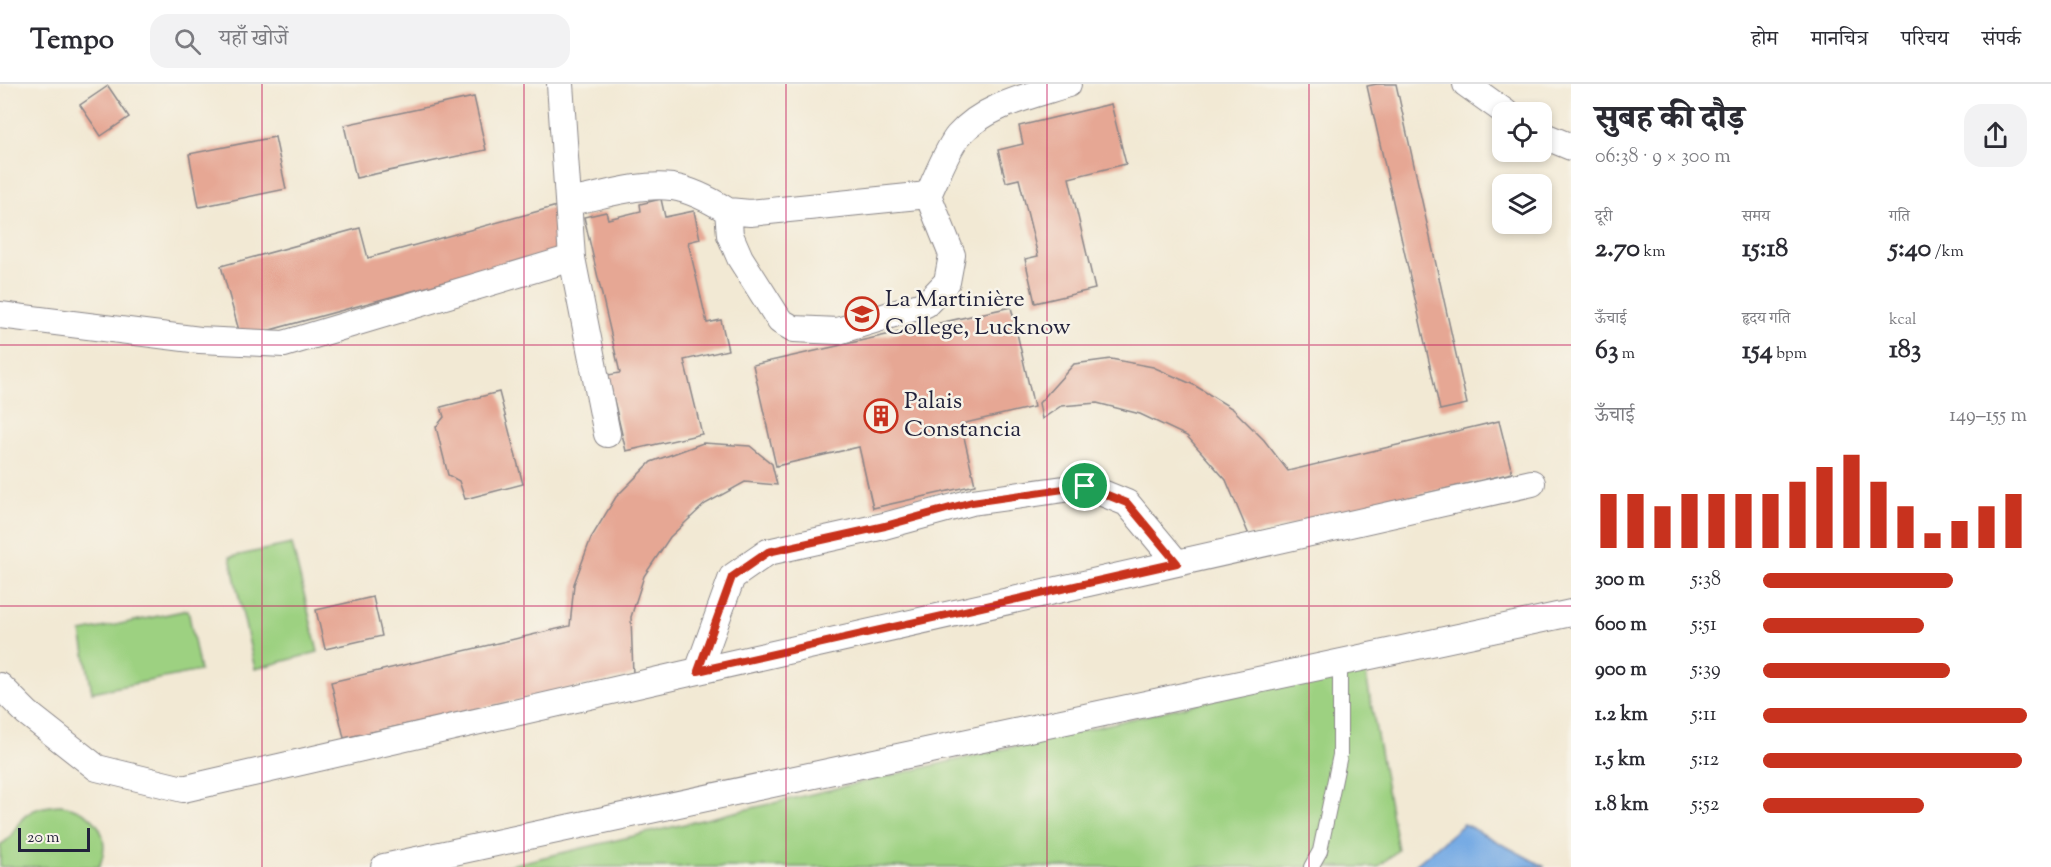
<!DOCTYPE html>
<html lang="hi">
<head>
<meta charset="utf-8">
<style>
	body { margin:0; font-family:"Sorts Mill Goudy","Noto Serif Devanagari",serif; background:#f2f2f3; color:#2b2b33; height:100vh; display:flex; flex-direction:column; font-size:22px; white-space:nowrap }
	* { box-sizing:border-box; margin:0 }
	p { font-size:20px; color:#7c7c81 }
	.icon { flex:none; width:33px; height:33px; fill:none; stroke:currentColor; stroke-width:2; stroke-linecap:round; stroke-linejoin:round }
	.map { position:relative; flex:1; overflow:hidden }
	.side { display:flex; flex-direction:column; background:#fff; width:480px }
	.side>* { flex:none }
	.tools { position:absolute; left:1492px; top:18px; display:grid; gap:12px }
	.tools a { display:grid; place-items:center; width:60px; height:60px; border-radius:12px; background:#fff; box-shadow:0 3px 9px #0003; font-size:30px }
	.scale { position:absolute; left:18px; bottom:15px; width:72px; box-sizing:border-box; padding-left:6px; border:3px solid #22223b; border-top:0; font-size:16px; line-height:21px; white-space:nowrap; color:#22223b; -webkit-text-stroke:4px #f7f3e8; paint-order:stroke }
	.pin { position:absolute; display:grid; place-items:center; width:51px; height:51px; color:#fff; margin:-26px; border:3px solid #fff; border-radius:50%; box-shadow:0 2px 6px #0007 }
	.round { display:grid; place-items:center; flex:none; width:63px; height:63px; border-radius:18px; background:#f2f2f3 }
	.headline { display:flex; align-items:center; justify-content:space-between; height:102px; padding:0 24px }
	h1 { font-size:33px; font-weight:800; line-height:45px }
	.figures { display:grid; grid-template-columns:repeat(3,1fr); gap:9px; height:102px; padding:6px 24px }
	.figures div { display:grid; align-content:center }
	.figures b { font-size:26px; font-weight:800 }
	.figures small { font-size:16px; font-weight:400 }
	.figures p { font-size:16px }
	.chart { height:168px; padding:12px 24px }
	.chart p { display:flex; justify-content:space-between }
	.chart svg { width:100%; height:108px; margin-top:6px; stroke:#c8321e; stroke-width:6 }
	ul { padding:0 24px; list-style:none; font-size:20px }
	li { display:grid; grid-template-columns:96px 72px 1fr; align-items:center; height:45px }
	li i { height:15px; border-radius:8px; background:#c8321e }
	header { display:flex; align-items:center; gap:36px; box-sizing:border-box; height:84px; padding:0 30px; background:#fff; border-bottom:2px solid #e1e1e2 }
	header strong { font-size:28px }
	nav { display:flex; gap:33px; margin-inline-start:auto; font-size:21px }
	.search { width:420px; height:54px; background:#f2f2f3; display:flex; align-items:center; gap:15px; box-sizing:border-box; padding:0 21px; border-radius:18px; color:#7c7c81; font-size:22px }
	main { display:flex; flex:1; min-height:0 }
	.map>svg:first-child { display:block }
	.green { fill:#9dd181; stroke:#607a5e; stroke-width:1.5 }
	.water { fill:#77abe4; stroke:#4c6690; stroke-width:1.5 }
	.building { fill:#e6a794 }
	.lines { fill:none; stroke-linecap:round; stroke-linejoin:round }
	.lane-casing { stroke:#8a8688; stroke-width:16 }
	.street-casing { stroke:#8a8688; stroke-width:28 }
	.lane { stroke:#fff; stroke-width:14 }
	.street { stroke:#fff; stroke-width:26 }
	.route-casing { stroke:#fff; stroke-width:12 }
	.route { stroke:#c8321e; stroke-width:8 }
	.grid { fill:none; stroke:#c2185b; stroke-width:1.5; stroke-opacity:0.55 }
	.labels { text-anchor:middle; dominant-baseline:central; stroke-width:5; stroke-linejoin:round; paint-order:stroke }
	.poi-label { font-size:24px; fill:#22223b; stroke:#f7f3e8; text-anchor:start }
</style>
</head>
<body>
<header>
<strong>Tempo</strong>
<div class="search"><svg class="icon" aria-label="search" viewBox="0 0 24 24"><circle cx="10" cy="10" r="6"/><path d="M15 15l6 6"/></svg>यहाँ खोजें</div>
<nav><a>होम</a><a>मानचित्र</a><a>परिचय</a><a>संपर्क</a></nav>
</header>
<main>
<div class="map">
<svg width="1571" height="783" viewBox="0 0 1571 783">
	<rect width="100%" height="100%" fill="#f7f3e8"/>
	<filter id="ink" filterUnits="userSpaceOnUse"><feTurbulence type="fractalNoise" baseFrequency=".0167" numOctaves="2"/><feDisplacementMap in="SourceGraphic" scale="12" xChannelSelector="R" yChannelSelector="G"/><feConvolveMatrix kernelMatrix="1 2 1 2 8 2 1 2 1" color-interpolation-filters="sRGB"/></filter>
	<filter id="wash" filterUnits="userSpaceOnUse"><feTurbulence type="fractalNoise" baseFrequency=".008" numOctaves="4" result="noise"/><feDisplacementMap in="SourceGraphic" scale="24" xChannelSelector="R" yChannelSelector="G"/><feGaussianBlur stdDeviation="1.35" result="paint"/><feColorMatrix in="noise" values="0 0 0 0 0 0 0 0 0 0 0 0 0 0 0 0 0 1.4 0 .05"/><feComposite in="paint" operator="in"/></filter>
	<g filter="url(#wash)">
		<rect width="100%" height="100%" fill="#f2e9d4"/>
		<path class="green" d="M 292,460 L 318,568 L 255,585 L 230,473 Z
			M 188,526 L 200,587 L 92,608 L 81,548 Z
			M 1364,580 L 1398,766 L 1378,783 L 502,783 Z
			M 61,721 C 95,727 113,750 99,783 L 0,783 L 0,761 C 10,756 13,748 19,739 C 29,724 44,722 61,721 Z"/>
		<path class="water" d="M 1464,740 L 1545,783 L 1413,783 Z"/>
		<g id="blocks">
			<path class="building" d="M 1377,0 L 1396,0 L 1467,320 L 1440,326 L 1367,2 Z
				M 108,2 L 129,33 L 101,52 L 80,21 Z
				M 474,13 L 486,66 L 356,94 L 344,41 Z
				M 1111,20 L 1126,80 L 1069,94 L 1095,205 L 1035,219 L 1025,175 L 1038,172 L 1019,95 L 1006,98 L 998,66 L 1023,60 L 1019,42 Z
				M 275,53 L 286,105 L 199,123 L 189,70 Z
				M 661,115 L 665,133 L 694,127 L 700,155 L 688,158 L 707,239 L 721,236 L 728,266 L 684,276 L 702,350 L 626,367 L 608,291 L 620,289 L 584,133 L 606,128 L 608,135 L 641,127 L 640,120 Z
				M 557,122 L 569,164 L 241,254 L 221,182 L 360,144 L 368,174 Z
				M 1011,223 L 1034,323 L 961,340 L 975,401 L 873,424 L 859,363 L 776,382 L 753,281 Z
				M 1111,275 L 1153,283 L 1194,301 L 1233,325 L 1264,356 L 1288,387 L 1499,337 L 1512,389 L 1249,451 L 1226,396 L 1187,352 L 1140,330 L 1097,319 L 1061,322 L 1042,335 L 1039,319 L 1074,280 Z
				M 499,308 L 523,400 L 465,415 L 459,397 L 448,391 L 436,343 L 444,333 L 441,323 Z
				M 703,359 L 750,362 L 772,380 L 777,401 L 745,398 L 705,420 L 670,453 L 644,492 L 631,533 L 633,591 L 344,654 L 331,598 L 570,542 L 574,500 L 591,454 L 616,413 L 651,378 Z
				M 373,513 L 382,552 L 325,565 L 316,526 Z"/>
		</g>
	</g>
	<g filter="url(#ink)">
		<use href="#blocks" fill-opacity="0" stroke="#8a8688" stroke-width="1.5"/>
		<g class="lines">
			<g class="lane-casing">
				<path id="lane" d="M 1311,783 L 1320,767 L 1340,671 L 1340,579"/>
			</g>
			<g class="street-casing">
				<path id="street" d="M 1466,0 L 1505,28
					M 1542,51 L 1571,63
					M 569,118 C 602,112 639,99 672,103 C 692,106 712,117 728,127 L 730,151 L 740,174 L 780,237 L 794,245 L 838,247 L 926,220 L 947,198 L 952,171 L 928,111 C 936,95 947,65 958,52 C 985,21 1030,12 1068,0
					M 728,127 L 750,129 L 928,111
					M 572,174 L 607,350
					M 0,231 L 200,256 L 284,260 L 572,174 L 560,0
					M 698,587 L 732,493 L 768,468 L 884,442 L 972,418 L 1085,402 L 1127,419 L 1177,479
					M 0,602 L 27,629 L 97,684 L 183,705 L 698,587 L 1532,399
					M 384,783 L 1571,529"/>
			</g>
			<use href="#lane" class="lane"/>
			<use href="#street" class="street"/>
		</g>
	</g>
	<g class="lines" filter="url(#ink)">
		<g class="route-casing">
			<path id="route" d="M 1085,402 L 1127,419 L 1177,479 L 698,587 L 732,493 L 768,468 L 885,442 L 972,418 Z"/>
		</g>
		<use href="#route" class="route"/>
	</g>
	<path class="grid" d="M 262,0 L 262,783M 524,0 L 524,783M 786,0 L 786,783M 1047,0 L 1047,783M 1309,0 L 1309,783M 0,261 L 1571,261M 0,522 L 1571,522"/>
	<defs>
		<g id="school-ring" transform="scale(1.725)"><circle r="9.5" fill="#f7f3e8" stroke="#c8321e" stroke-width="1.5"/><path d="M0-5L7-2L0 1L-7-2ZM-4 1L0 2.5L4 1V4Q0 6-4 4Z" fill="#c8321e"/></g>
		<g id="building-ring" transform="scale(1.725)"><circle r="9.5" fill="#f7f3e8" stroke="#c8321e" stroke-width="1.5"/><path d="M-4-6H4V6H1V3H-1V6H-4ZM-2.5-4.3h1.7v1.8h-1.7ZM.8-4.3h1.7v1.8H.8ZM-2.5-1h1.7V.8h-1.7ZM.8-1h1.7V.8H.8Z" fill="#c8321e"/></g>
	</defs>
	<g fill-rule="evenodd">
		<use href="#school-ring" x="862" y="230"/>
		<use href="#building-ring" x="881" y="332"/>
	</g>
	<g class="labels">
		<g class="poi-label">
			<text x="885" y="216">La Martinière<tspan x="885" dy="28">College, Lucknow</tspan></text>
			<text x="904" y="318">Palais<tspan x="904" dy="28">Constancia</tspan></text>
		</g>
	</g>
</svg>
<div class="tools">
<a><svg class="icon" aria-label="locate" viewBox="0 0 24 24"><circle cx="12" cy="12" r="6"/><path d="M12 2v4M12 18v4M2 12h4M18 12h4"/></svg></a>
<a><svg class="icon" aria-label="layers" viewBox="0 0 24 24"><path d="M12 4l9 5-9 5-9-5zM3 14l9 5 9-5"/></svg></a>
</div>
<div class="scale">20 m</div>
<div class="pin" style="left:1085px;top:402px;background:#1e9e55"><svg class="icon" aria-label="arrive" viewBox="0 0 24 24"><path d="M6 21V4h12l-3 4 3 4H6"/></svg></div>
</div>
<section class="side">
<div class="headline"><div><h1>सुबह की दौड़</h1><p>06:38 · 9 × 300 m</p></div><a class="round"><svg class="icon" aria-label="share" viewBox="0 0 24 24"><path d="M12 15V3M7 8l5-5 5 5M5 13v7h14v-7"/></svg></a></div>
<div class="figures">
<div><p>दूरी</p><b>2.70<small> km</small></b></div>
<div><p>समय</p><b>15:18</b></div>
<div><p>गति</p><b>5:40<small> /km</small></b></div>
</div>
<div class="figures">
<div><p>ऊँचाई</p><b>63<small> m</small></b></div>
<div><p>हृदय गति</p><b>154<small> bpm</small></b></div>
<div><p>kcal</p><b>183</b></div>
</div>
<div class="chart"><p><span>ऊँचाई</span>149–155 m</p>
<svg viewBox="0 0 160 44" preserveAspectRatio="none"><path d="M5 44V22M15 44V22M25 44V27M35 44V22M45 44V22M55 44V22M65 44V22M75 44V17M85 44V11M95 44V6M105 44V17M115 44V27M125 44V38M135 44V33M145 44V27M155 44V22"/></svg>
</div>
<ul>
<li><b>300 m</b>5:38<i style="width:72%"></i></li>
<li><b>600 m</b>5:51<i style="width:61%"></i></li>
<li><b>900 m</b>5:39<i style="width:71%"></i></li>
<li><b>1.2 km</b>5:11<i style="width:100%"></i></li>
<li><b>1.5 km</b>5:12<i style="width:98%"></i></li>
<li><b>1.8 km</b>5:52<i style="width:61%"></i></li>
</ul>
</section>
</main>
</body>
</html>
